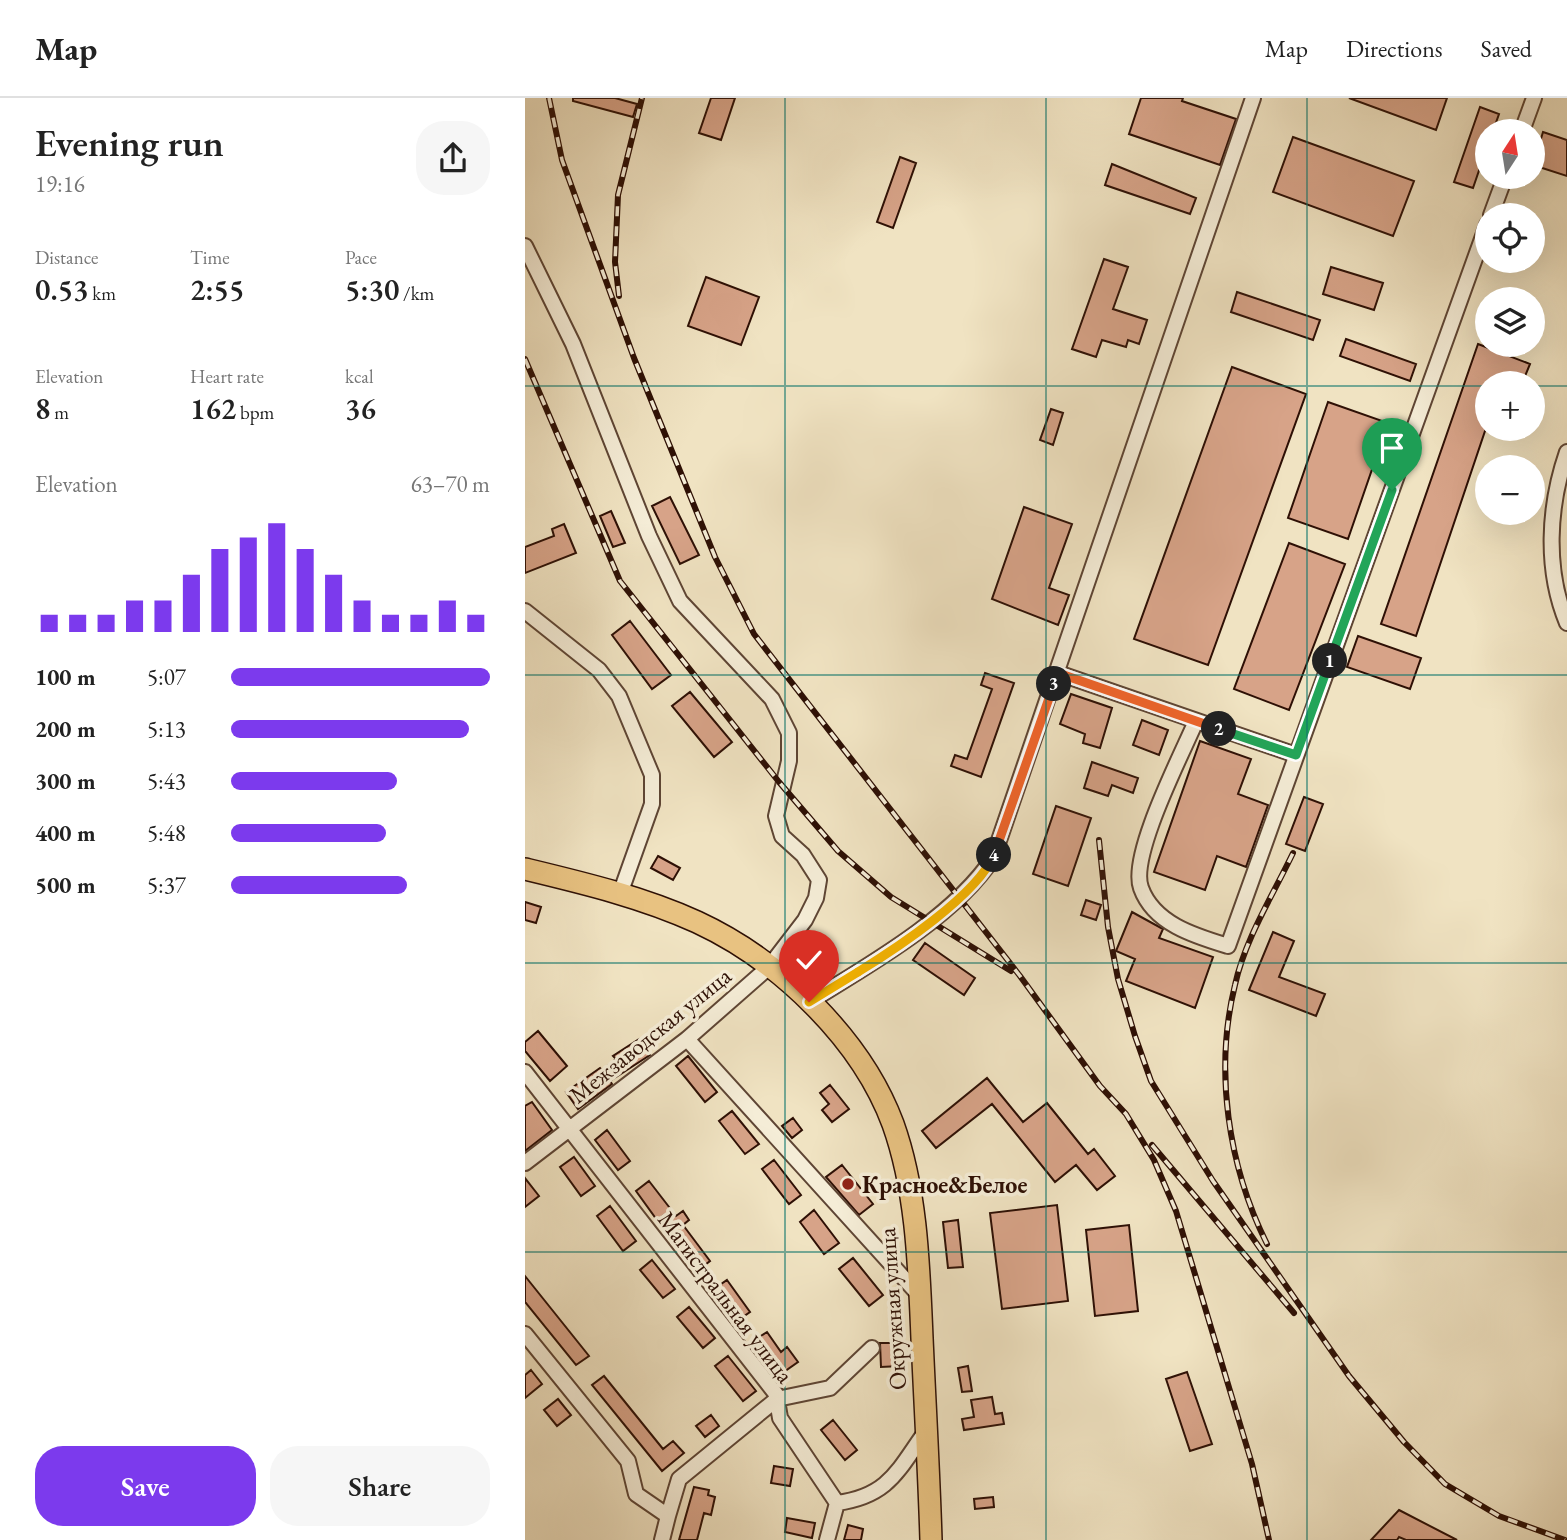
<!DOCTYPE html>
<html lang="en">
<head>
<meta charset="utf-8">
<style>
	body { margin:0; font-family:"EB Garamond",serif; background:#f6f6f6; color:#222; height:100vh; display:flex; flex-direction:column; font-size:26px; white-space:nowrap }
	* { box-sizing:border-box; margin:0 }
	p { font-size:23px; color:#767676 }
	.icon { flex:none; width:38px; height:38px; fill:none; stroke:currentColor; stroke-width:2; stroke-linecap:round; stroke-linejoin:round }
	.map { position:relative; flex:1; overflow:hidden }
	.panel { display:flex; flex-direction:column; background:#fff; width:525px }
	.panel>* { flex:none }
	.needle { width:46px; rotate:12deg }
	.fabs { position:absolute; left:950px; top:21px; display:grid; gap:14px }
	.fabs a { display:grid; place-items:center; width:70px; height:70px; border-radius:50%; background:#fff; box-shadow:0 7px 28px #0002; font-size:35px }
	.pin { position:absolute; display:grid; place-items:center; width:60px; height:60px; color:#fff; margin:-72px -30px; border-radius:50% 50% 50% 0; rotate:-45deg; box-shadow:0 0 7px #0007 }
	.pin .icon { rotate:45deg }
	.km { position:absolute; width:35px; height:35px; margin:-18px; border-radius:50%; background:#222; color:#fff; font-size:19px; line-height:35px; text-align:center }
	.round { display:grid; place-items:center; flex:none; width:74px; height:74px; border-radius:28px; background:#f6f6f6 }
	.overview { display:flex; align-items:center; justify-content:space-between; height:119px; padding:0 35px }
	h1 { font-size:38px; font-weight:600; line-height:52px }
	.figures { display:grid; grid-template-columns:repeat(3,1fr); gap:10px; height:119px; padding:7px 35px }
	.figures div { display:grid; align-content:center }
	.figures b { font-size:30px; font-weight:600 }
	.figures small { font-size:19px; font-weight:400 }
	.figures p { font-size:19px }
	.chart { height:196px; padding:14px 35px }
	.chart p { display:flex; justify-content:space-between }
	.chart svg { width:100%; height:126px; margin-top:7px; stroke:#7c3aed; stroke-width:6 }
	.button { display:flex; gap:14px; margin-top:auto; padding:14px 35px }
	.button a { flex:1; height:80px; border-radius:28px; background:#7c3aed; color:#fff; font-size:28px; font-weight:600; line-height:80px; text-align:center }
	.button a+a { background:#f6f6f6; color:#222 }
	ul { padding:0 35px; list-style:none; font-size:23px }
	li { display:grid; grid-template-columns:112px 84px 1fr; align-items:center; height:52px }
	li i { height:18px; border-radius:9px; background:#7c3aed }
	header { display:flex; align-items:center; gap:42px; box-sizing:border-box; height:98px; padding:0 35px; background:#fff; border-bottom:2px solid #e0e0e0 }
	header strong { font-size:33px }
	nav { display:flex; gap:38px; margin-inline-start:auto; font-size:24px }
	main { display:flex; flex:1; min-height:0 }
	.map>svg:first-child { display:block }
	.building { fill:#d7a388; stroke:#2e1005; stroke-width:2 }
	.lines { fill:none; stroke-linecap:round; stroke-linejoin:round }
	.minor-casing { stroke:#5e4534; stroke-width:18 }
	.highway-casing { stroke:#2e1005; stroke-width:24 }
	.minor { stroke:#f5edd7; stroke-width:14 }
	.highway { stroke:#e8c281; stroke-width:21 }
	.rail-casing { stroke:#2e1005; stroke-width:6 }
	.rail { stroke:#f5edd7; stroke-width:3.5; stroke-dasharray:10; stroke-linecap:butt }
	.split-1-casing { stroke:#fff; stroke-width:14 }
	.split-2-casing { stroke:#fff; stroke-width:14 }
	.split-3-casing { stroke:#fff; stroke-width:14 }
	.split-4-casing { stroke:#fff; stroke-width:14 }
	.split-5-casing { stroke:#fff; stroke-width:14 }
	.split-6-casing { stroke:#fff; stroke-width:14 }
	.split-1 { stroke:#22a559; stroke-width:9 }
	.split-2 { stroke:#22a559; stroke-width:9 }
	.split-3 { stroke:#f0652b; stroke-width:9 }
	.split-4 { stroke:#f0652b; stroke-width:9 }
	.split-5 { stroke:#f5b400; stroke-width:9 }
	.split-6 { stroke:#f5b400; stroke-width:9 }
	.grid { fill:none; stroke:#0f766e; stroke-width:2; stroke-opacity:0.55 }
	.poi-dot { fill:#8f2418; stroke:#f5edd7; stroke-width:2.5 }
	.labels { text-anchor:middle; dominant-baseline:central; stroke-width:7; stroke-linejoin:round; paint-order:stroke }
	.street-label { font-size:24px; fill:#2e1005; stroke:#f5edd7 }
	.poi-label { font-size:24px; font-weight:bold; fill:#2e1005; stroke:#f5edd7; text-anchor:start }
</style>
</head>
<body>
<header>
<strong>Map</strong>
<nav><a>Map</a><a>Directions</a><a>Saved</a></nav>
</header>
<main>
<section class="panel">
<div class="overview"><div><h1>Evening run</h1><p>19:16</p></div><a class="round"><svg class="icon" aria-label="share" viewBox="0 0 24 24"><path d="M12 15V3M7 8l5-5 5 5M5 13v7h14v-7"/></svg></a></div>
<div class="figures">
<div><p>Distance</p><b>0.53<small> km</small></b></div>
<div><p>Time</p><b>2:55</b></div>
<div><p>Pace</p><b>5:30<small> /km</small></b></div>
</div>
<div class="figures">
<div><p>Elevation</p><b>8<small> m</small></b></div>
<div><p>Heart rate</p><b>162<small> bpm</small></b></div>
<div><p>kcal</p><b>36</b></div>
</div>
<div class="chart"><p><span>Elevation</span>63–70 m</p>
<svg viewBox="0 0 160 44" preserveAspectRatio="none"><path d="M5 44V38M15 44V38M25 44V38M35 44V33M45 44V33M55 44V24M65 44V15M75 44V11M85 44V6M95 44V15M105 44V24M115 44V33M125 44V38M135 44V38M145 44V33M155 44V38"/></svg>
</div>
<ul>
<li><b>100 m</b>5:07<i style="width:100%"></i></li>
<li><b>200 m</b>5:13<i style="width:92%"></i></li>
<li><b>300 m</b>5:43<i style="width:64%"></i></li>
<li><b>400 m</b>5:48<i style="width:60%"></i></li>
<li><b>500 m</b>5:37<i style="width:68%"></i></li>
</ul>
<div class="button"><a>Save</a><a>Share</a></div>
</section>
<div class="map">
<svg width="1042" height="1442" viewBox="0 0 1042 1442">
	<rect width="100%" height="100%" fill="#f0e3c2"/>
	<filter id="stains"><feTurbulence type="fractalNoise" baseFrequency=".00286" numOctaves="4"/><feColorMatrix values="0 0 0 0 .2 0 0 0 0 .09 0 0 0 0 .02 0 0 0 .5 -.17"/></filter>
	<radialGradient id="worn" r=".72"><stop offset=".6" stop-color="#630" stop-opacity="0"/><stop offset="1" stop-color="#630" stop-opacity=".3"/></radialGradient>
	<path class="building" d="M 48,0 L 90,0 L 112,6 L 108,19 L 48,3 Z
		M 186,0 L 210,0 L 196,42 L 174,35 Z
		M 616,0 L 658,0 L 657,3 L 711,21 L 695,67 L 604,36 Z
		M 824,0 L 922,0 L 911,32 Z
		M 955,9 L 974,16 L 968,33 L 962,33 L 962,49 L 948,90 L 929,84 Z
		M 1018,34 L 1042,42 L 1042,78 L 1008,67 Z
		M 768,39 L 889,83 L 868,138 L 748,94 Z
		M 375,59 L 391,65 L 368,130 L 352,124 Z
		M 587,66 L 671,100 L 665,116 L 580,87 Z
		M 579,161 L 603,169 L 588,211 L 622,222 L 614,246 L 603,242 L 601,249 L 577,242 L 571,259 L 547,251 Z
		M 806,169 L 858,185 L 849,212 L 798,196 Z
		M 181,179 L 234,199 L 216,247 L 163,228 Z
		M 712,194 L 795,222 L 788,242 L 706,214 Z
		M 821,241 L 891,266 L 885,283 L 815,258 Z
		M 953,246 L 1005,266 L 998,283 L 980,276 L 977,285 L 962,285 L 962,327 L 891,538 L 856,526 Z
		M 707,269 L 781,296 L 683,567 L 609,541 Z
		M 803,304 L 863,325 L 823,441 L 763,420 Z
		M 526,311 L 538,315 L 528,347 L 515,342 Z
		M 145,399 L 174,457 L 155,466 L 127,408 Z
		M 499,409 L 547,426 L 524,490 L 544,497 L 533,527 L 467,501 Z
		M 86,413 L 100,445 L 88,449 L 75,418 Z
		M 39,426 L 51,455 L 0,475 L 0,449 L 29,438 L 27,431 Z
		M 764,445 L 820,466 L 764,612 L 709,591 Z
		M 105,523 L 146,577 L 127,591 L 87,537 Z
		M 833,538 L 896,560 L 885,591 L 822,569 Z
		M 460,575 L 489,585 L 456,679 L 426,668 L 430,657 L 442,661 L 467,591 L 456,587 Z
		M 165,594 L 207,644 L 189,659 L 147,608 Z
		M 546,596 L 587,610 L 575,650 L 558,645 L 560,636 L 535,626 Z
		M 617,622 L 643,632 L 634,657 L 608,647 Z
		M 675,643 L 726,661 L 713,696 L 743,707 L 721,769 L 692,758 L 680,792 L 629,774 Z
		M 567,664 L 613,680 L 608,695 L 587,687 L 583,698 L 559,690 Z
		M 779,699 L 798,706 L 780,753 L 761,746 Z
		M 531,708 L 566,720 L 543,788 L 508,776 Z
		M 133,758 L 155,770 L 148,782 L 126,770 Z
		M 561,802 L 576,807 L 571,822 L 556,817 Z
		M 0,804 L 16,809 L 11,825 L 0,822 Z
		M 607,814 L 638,831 L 634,840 L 688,859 L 670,910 L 601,883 L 610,861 L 591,853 Z
		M 748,834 L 769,843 L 754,879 L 800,896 L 791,918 L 724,892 Z
		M 400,845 L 450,880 L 439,897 L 388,862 Z
		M 13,933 L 42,968 L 25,983 L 0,953 L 0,944 Z
		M 114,941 L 125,957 L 85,983 L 87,986 L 53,1011 L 41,994 L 75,970 L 77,972 L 91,961 L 88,958 Z
		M 163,958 L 192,994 L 180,1004 L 151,968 Z
		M 462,980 L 498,1024 L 522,1005 L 563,1056 L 569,1051 L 590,1078 L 572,1092 L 551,1067 L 530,1084 L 467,1006 L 411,1050 L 397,1033 Z
		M 305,987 L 324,1011 L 307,1024 L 297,1012 L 304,1006 L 295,995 Z
		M 7,1004 L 27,1032 L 0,1053 L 0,1008 Z
		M 207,1013 L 234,1046 L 220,1056 L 194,1023 Z
		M 268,1020 L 277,1032 L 267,1040 L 257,1028 Z
		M 82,1032 L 105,1063 L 93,1072 L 70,1042 Z
		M 49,1059 L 70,1088 L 56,1098 L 35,1069 Z
		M 249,1062 L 276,1097 L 264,1106 L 237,1071 Z
		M 317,1067 L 348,1106 L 334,1117 L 301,1079 Z
		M 0,1080 L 14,1098 L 0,1109 Z
		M 124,1083 L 151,1118 L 158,1113 L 164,1122 L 158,1127 L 185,1163 L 172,1173 L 149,1142 L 154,1138 L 139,1117 L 132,1122 L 111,1093 Z
		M 532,1107 L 543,1203 L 477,1211 L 465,1115 Z
		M 85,1108 L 111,1143 L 98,1153 L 72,1118 Z
		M 289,1112 L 314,1145 L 299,1156 L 275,1124 Z
		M 433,1122 L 438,1169 L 423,1170 L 418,1124 Z
		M 604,1127 L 613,1213 L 570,1218 L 561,1132 Z
		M 328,1160 L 358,1197 L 344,1208 L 314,1171 Z
		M 127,1162 L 150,1191 L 138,1200 L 115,1172 Z
		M 0,1178 L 64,1258 L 51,1267 L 0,1204 Z
		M 202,1182 L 225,1214 L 212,1223 L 189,1191 Z
		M 164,1209 L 190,1240 L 178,1250 L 152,1219 Z
		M 242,1234 L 256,1254 L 262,1249 L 273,1264 L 253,1278 L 228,1243 Z
		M 355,1245 L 375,1245 L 375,1268 L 356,1269 Z
		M 203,1258 L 231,1293 L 218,1303 L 190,1268 Z
		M 443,1268 L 447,1293 L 437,1294 L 433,1270 Z
		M 6,1272 L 17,1286 L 0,1300 L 0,1277 Z
		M 662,1274 L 687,1346 L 665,1353 L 641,1281 Z
		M 79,1278 L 138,1351 L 148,1343 L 159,1355 L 137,1373 L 67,1287 Z
		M 467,1299 L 470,1316 L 477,1315 L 479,1326 L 439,1332 L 437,1321 L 449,1319 L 446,1302 Z
		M 33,1301 L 46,1317 L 32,1328 L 19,1312 Z
		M 186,1317 L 194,1328 L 180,1339 L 171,1328 Z
		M 308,1322 L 332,1352 L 320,1362 L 296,1332 Z
		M 249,1368 L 268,1371 L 265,1388 L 246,1385 Z
		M 169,1389 L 184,1392 L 183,1397 L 190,1399 L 186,1417 L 179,1415 L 172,1442 L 154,1442 Z
		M 468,1399 L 469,1409 L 450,1411 L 449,1401 Z
		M 874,1412 L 932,1442 L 881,1442 L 874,1439 L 872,1442 L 846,1442 Z
		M 262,1420 L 290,1425 L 287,1440 L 260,1434 Z
		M 323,1427 L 338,1431 L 336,1442 L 319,1442 Z"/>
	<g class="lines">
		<g class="minor-casing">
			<path id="minor" d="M 997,33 L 1009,0
				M 966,117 L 980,79
				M 0,148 L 48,246 L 124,438 L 155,503 L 247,601 L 264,635 L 264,663 L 251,718 L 257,738 L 278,757 L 294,782 L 291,800 L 280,822 L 244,869 L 162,941 L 0,1065
				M 1042,354 C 1023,409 1020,472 1042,525
				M 0,513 L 74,572 L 94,598 L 127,677 L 127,706 L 95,796
				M 533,575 L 771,657
				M 671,623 C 657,656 604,758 616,790 C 629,826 670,838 703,848 L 962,127
				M 284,904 C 344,867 429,819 468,760 L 728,0
				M 162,941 L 395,1198
				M 0,974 L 251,1296 L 255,1320 L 312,1405 L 302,1442
				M 0,1236 L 103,1363 L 111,1396 L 143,1418 L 137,1442
				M 312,1405 C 364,1398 373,1372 401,1333
				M 143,1418 L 154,1381 L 252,1301 L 305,1290 L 347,1250"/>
		</g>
		<g class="highway-casing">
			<path id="highway" d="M 0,771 C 58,785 117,799 172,824 C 254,862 336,940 368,1026 C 392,1093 394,1169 397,1240 C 400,1308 404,1375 406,1442"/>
		</g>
		<use href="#minor" class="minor"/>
		<use href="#highway" class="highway"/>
		<g class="rail-casing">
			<path id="rail" d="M 24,0 L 37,62 L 109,260 L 190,459 L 229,536 L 495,878 L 575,988 L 601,1016 L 629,1062 L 651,1113 L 727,1366 L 744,1442
				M 94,198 L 90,164 L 93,97 L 117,0
				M 0,261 L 95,483 L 254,684 L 313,753 L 366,799 L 486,873
				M 574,742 L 583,829 L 593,881 L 610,938 L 626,983 L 688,1083 L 824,1278 L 879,1344 L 920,1386 L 974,1418 L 1040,1442
				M 627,1047 L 769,1215
				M 742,1146 C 703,1068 689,972 710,887 C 720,841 748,797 768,755"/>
		</g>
		<use href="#rail" class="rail"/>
	</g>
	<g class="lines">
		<g class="split-1-casing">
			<path id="split-1" d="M 805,563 L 867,392"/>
		</g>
		<g class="split-2-casing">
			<path id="split-2" d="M 694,631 L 771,657 L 805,563"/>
		</g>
		<g class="split-3-casing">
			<path id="split-3" d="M 529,586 L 533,575 L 694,631"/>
		</g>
		<g class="split-4-casing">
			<path id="split-4" d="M 469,757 L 529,586"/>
		</g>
		<g class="split-5-casing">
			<path id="split-5" d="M 333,874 C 372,850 451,798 469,757"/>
		</g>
		<g class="split-6-casing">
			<path id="split-6" d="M 284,904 L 333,874"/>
		</g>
		<use href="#split-1" class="split-1"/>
		<use href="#split-2" class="split-2"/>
		<use href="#split-3" class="split-3"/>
		<use href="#split-4" class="split-4"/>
		<use href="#split-5" class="split-5"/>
		<use href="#split-6" class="split-6"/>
	</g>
	<path class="grid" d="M 260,0 L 260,1442M 521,0 L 521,1442M 782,0 L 782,1442M 0,288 L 962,288M 1008,288 L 1042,288M 0,577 L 1042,577M 0,865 L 1042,865M 0,1154 L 1042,1154"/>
	<circle class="poi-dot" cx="323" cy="1086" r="7"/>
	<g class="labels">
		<g class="street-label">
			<text transform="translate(125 937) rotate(-39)">Межзаводская улица</text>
			<text transform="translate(201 1199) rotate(53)">Магистральная улица</text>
			<text transform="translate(367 1211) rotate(-94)">Окружная улица</text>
		</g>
		<g class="poi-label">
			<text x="337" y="1086">Красное&amp;Белое</text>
		</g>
	</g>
	<rect width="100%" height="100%" filter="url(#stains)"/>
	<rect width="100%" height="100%" fill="url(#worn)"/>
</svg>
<div class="fabs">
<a><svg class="needle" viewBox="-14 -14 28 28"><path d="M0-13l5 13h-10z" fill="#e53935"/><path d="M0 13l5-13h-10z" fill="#767676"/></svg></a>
<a><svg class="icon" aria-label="locate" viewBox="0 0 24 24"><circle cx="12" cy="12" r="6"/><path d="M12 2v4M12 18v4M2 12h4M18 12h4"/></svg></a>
<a><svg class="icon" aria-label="layers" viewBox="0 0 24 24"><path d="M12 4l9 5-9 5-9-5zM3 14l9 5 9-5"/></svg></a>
<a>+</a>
<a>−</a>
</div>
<div class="pin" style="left:867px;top:392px;background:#1e9e55"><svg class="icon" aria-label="arrive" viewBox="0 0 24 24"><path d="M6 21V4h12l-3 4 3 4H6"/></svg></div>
<div class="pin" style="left:284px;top:904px;background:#d93025"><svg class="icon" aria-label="check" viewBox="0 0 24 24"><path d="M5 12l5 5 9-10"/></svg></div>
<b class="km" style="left:805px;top:563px">1</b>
<b class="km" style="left:694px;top:631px">2</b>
<b class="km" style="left:529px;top:586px">3</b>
<b class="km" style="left:469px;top:757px">4</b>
</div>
</main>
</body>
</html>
